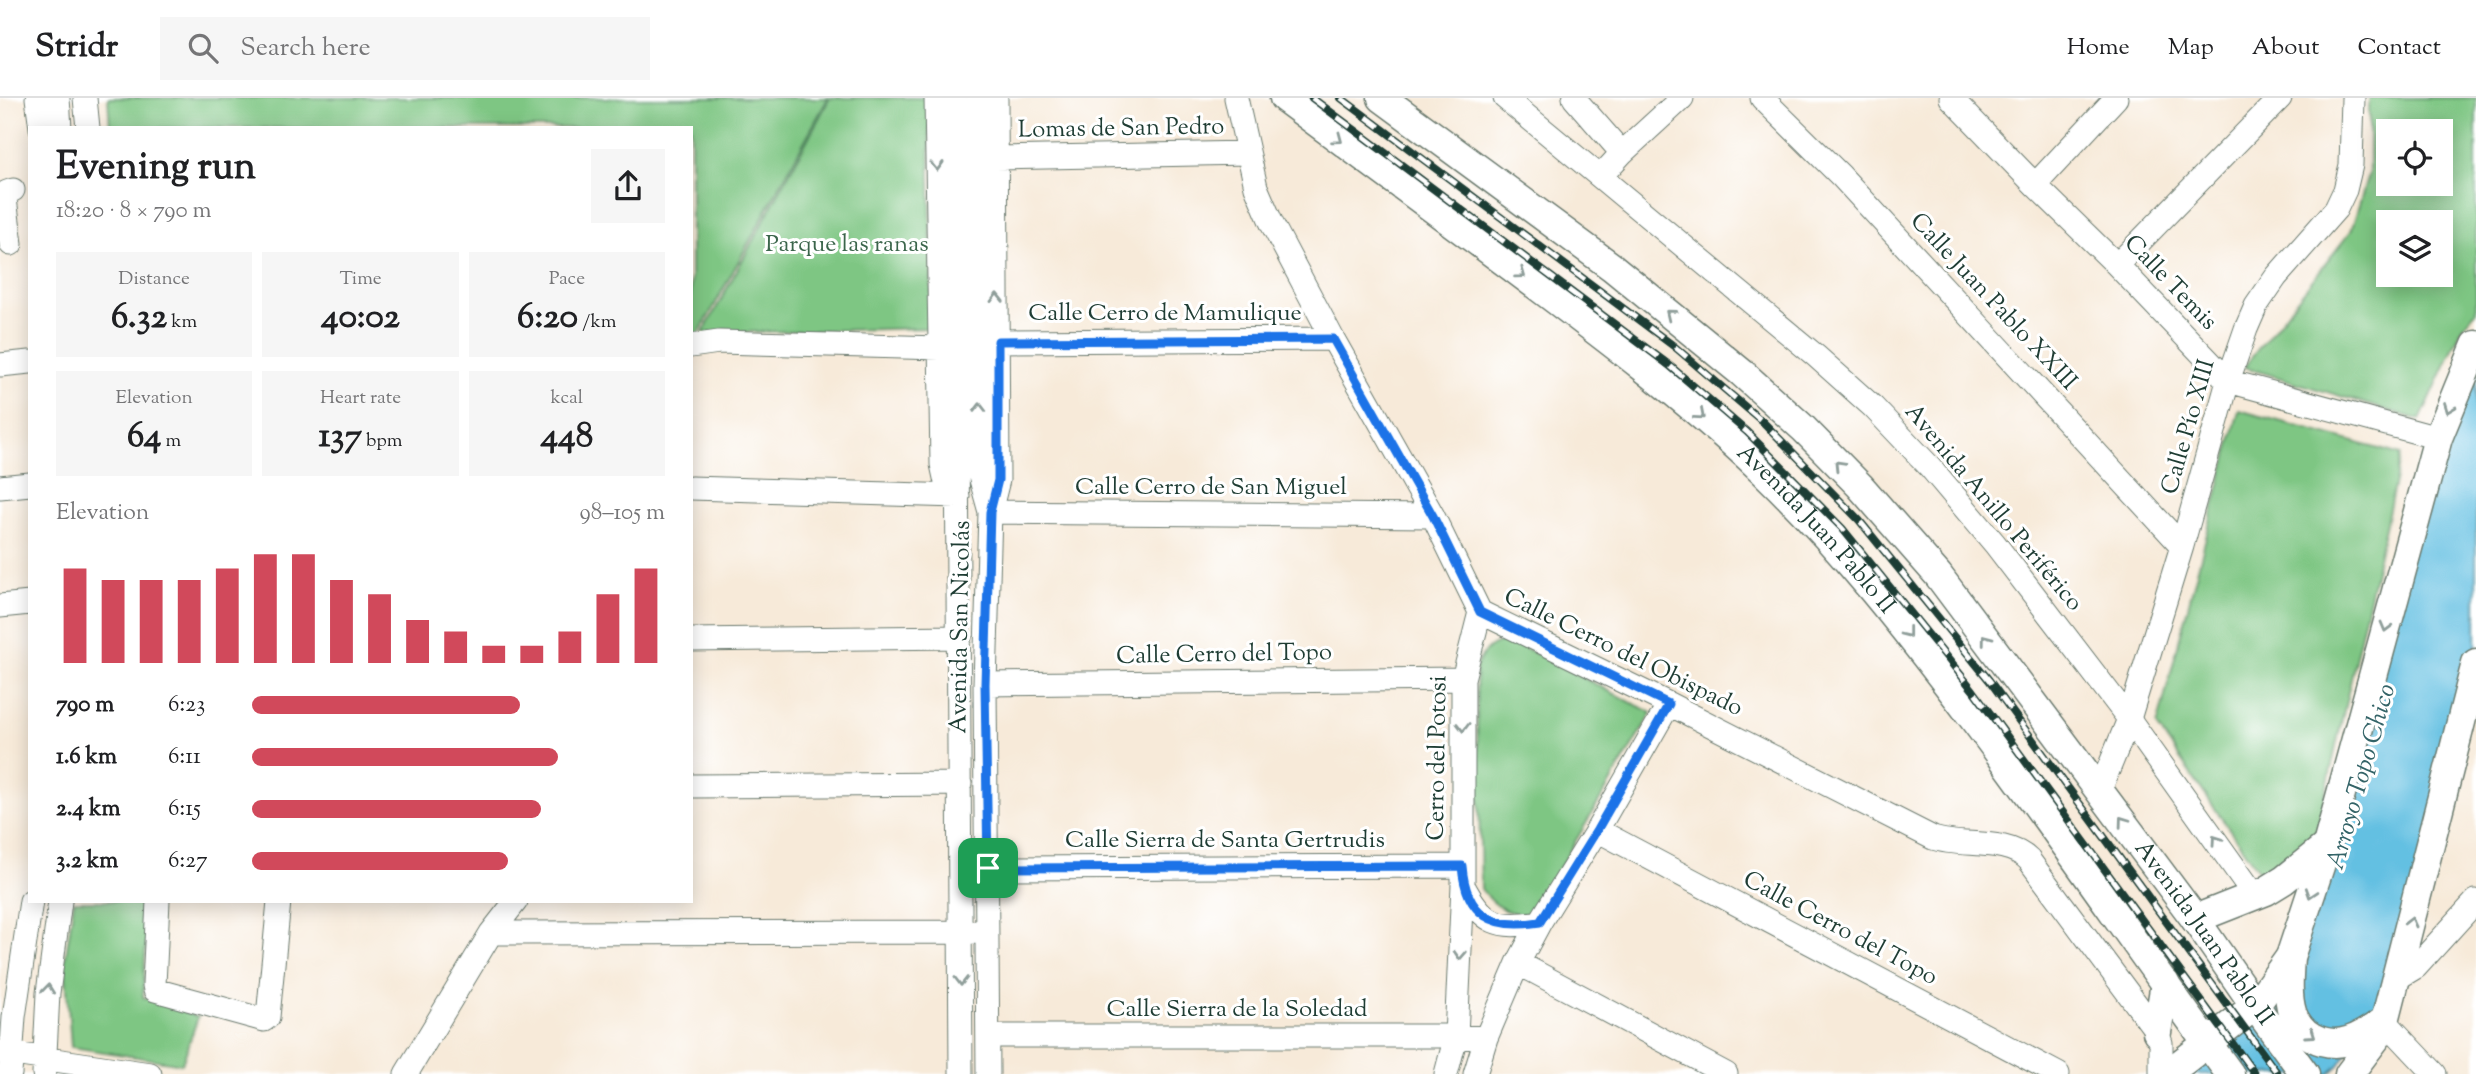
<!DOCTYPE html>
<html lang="en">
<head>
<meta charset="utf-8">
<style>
	body { margin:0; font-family:"Sorts Mill Goudy",serif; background:#f6f6f6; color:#202124; height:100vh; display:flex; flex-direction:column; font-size:26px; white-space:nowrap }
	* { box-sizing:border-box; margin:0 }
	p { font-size:23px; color:#757577 }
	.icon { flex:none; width:38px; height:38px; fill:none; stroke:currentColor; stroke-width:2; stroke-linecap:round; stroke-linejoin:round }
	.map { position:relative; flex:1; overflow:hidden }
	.side { position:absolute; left:28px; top:28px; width:665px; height:777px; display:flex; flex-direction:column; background:#fff; border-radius:0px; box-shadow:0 4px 18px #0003 }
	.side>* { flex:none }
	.tools { position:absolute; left:2376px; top:21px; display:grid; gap:14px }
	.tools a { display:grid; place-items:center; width:77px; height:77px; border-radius:0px; background:#fff; box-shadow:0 4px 18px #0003; font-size:35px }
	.pin { position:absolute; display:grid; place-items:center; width:60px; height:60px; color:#fff; margin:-30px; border-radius:14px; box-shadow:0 4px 10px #0006 }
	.round { display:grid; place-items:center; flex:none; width:74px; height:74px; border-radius:0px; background:#f6f6f6 }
	.head { display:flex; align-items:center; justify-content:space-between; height:119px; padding:0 28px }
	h1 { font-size:38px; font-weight:700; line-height:52px }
	.figures { display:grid; grid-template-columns:repeat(3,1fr); gap:10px; height:119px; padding:7px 28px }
	.figures div { display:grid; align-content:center; border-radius:0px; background:#f6f6f6; text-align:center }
	.figures b { font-size:35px; font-weight:700 }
	.figures small { font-size:19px; font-weight:400 }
	.figures p { font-size:19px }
	.chart { height:196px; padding:14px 28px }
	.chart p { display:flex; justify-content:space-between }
	.chart svg { width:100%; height:126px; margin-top:7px; stroke:#d1495b; stroke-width:6 }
	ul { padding:0 28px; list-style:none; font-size:23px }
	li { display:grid; grid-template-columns:112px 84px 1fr; align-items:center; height:52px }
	li i { height:18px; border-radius:9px; background:#d1495b }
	header { display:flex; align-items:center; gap:42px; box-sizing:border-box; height:98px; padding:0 35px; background:#fff; border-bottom:2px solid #e0e0e0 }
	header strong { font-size:33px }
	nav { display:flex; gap:38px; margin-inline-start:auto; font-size:24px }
	.search { width:490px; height:63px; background:#f6f6f6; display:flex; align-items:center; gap:18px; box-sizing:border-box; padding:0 24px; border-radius:0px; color:#757577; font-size:26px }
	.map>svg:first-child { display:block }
	.green { fill:#7ec683; stroke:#4e825c; stroke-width:2; fill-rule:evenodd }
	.water { fill:#64c0e2; stroke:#427e8b; stroke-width:2 }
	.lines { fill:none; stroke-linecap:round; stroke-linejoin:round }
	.minor-casing { stroke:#6b7a6e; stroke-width:25 }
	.major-casing { stroke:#6b7a6e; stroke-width:31 }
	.minor { stroke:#fff; stroke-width:23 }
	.major { stroke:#fff; stroke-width:28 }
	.rail-casing { stroke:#1f3d34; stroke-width:8 }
	.rail { stroke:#fff; stroke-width:5; stroke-dasharray:16; stroke-linecap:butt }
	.oneway { stroke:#8f9e9a }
	.route-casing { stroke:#fff; stroke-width:14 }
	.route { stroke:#1a73e8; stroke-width:9 }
	.labels { text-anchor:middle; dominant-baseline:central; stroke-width:6; stroke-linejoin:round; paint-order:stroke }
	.street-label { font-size:24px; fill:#1f3d34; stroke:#fff }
	.park-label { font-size:24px; fill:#3c664c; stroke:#fff }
	.water-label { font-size:26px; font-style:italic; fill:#346468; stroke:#fff }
</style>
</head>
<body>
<header>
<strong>Stridr</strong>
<div class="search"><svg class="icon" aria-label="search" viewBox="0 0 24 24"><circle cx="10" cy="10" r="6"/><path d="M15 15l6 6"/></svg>Search here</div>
<nav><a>Home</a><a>Map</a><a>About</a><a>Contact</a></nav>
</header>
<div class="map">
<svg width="2476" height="976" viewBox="0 0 2476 976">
	<rect width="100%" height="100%" fill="#fff"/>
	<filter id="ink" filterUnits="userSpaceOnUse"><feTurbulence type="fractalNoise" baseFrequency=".0143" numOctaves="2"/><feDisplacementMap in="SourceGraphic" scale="14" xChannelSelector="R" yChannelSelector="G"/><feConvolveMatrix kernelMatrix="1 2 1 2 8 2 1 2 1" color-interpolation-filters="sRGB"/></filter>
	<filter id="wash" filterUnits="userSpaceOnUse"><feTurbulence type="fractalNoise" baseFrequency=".00686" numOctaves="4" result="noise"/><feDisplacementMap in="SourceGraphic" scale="28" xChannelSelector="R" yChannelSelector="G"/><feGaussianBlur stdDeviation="1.57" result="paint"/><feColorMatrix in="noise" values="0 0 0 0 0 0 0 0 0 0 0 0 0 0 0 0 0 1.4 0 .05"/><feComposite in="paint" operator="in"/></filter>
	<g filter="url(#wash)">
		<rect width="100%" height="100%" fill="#f7ead9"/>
		<path class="green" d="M 108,0 L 828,0 L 691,250 L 691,30 L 110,30 Z
			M 830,0 L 929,0 L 932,230 L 703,235 Z
			M 2369,0 L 2476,0 L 2476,213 L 2462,231 L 2420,322 L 2244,269 L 2351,133 L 2369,74 ZM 2389,33 L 2441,33 L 2441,86 L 2389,86 ZM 2389,124 L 2441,124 L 2441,177 L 2389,177 Z
			M 2239,312 L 2401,357 L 2312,756 L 2267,785 L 2157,628 Z
			M 1509,542 L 1652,615 L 1532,816 C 1509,818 1495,809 1481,791 L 1476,569 C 1484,551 1491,546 1509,542 Z
			M 74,803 L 148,803 L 143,899 L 198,919 L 182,966 L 71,949 L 65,864 Z"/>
		<path class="water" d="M 2476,247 L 2476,565 L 2396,881 L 2339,967 L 2329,976 L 2171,976 L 2262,918 Z"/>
	</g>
	<g filter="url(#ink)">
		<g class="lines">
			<g class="minor-casing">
				<path id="minor" d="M 37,0 L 41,30
					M 58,0 L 60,30
					M 85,0 L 88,30
					M 936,0 L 942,366 L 947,389 L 953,393
					M 955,0 L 961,976
					M 978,0 L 980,378 L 990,414 L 985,586 L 988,976
					M 996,0 L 998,382 L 990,414 L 1433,418
					M 1236,0 L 1256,89 L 1272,126 L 1333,241 L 1433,418 L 1480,514 L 1669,606 L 1933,740 C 1963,750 2006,739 2029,762 L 2157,934 L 2161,945 L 2161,976
					M 1505,0 L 1816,258 L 1873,309 L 1930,369 L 1995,446 L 2129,621 L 2255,798
					M 1574,0 L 1622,55
					M 1762,0 L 1841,78 L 2182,448
					M 1951,0 L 2035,87 L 2117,167 L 2228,283 L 2438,340
					M 996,60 L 1248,55
					M 1601,78 L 1622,55 L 1682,0
					M 2035,87 L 2116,0
					M 11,146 L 5,101 L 7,94 L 13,92
					M 2117,167 L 2280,0
					M 998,243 L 1333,241
					M 691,248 L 719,244 L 940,250
					M 0,267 L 30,264
					M 0,389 L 30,386
					M 691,390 L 958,398
					M 0,508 L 30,505
					M 691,542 L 960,539
					M 985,586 L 1463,581
					M 691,688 L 960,686
					M 2100,692 L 2129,621 L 2182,448 L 2228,283 L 2246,231 L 2256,208 L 2276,179 L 2336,111 L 2345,92 L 2351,67 L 2353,0
					M 1597,732 L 2058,976
					M 988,770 L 1462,768
					M 1463,787 C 1483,826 1497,831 1540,824
					M 158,803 L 154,887 L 155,892 L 264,922 L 268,919 L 279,803
					M 491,835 L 977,834
					M 1518,865 L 1726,976
					M 2396,881 L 2416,869 L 2476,803
					M 2385,923 L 2435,976
					M 988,938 L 1456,938 L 1486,940
					M 0,954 L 150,976
					M 10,976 L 14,919 L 31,803
					M 44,976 L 48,895 L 60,803
					M 406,976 L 491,835 L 516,803
					M 1446,976 L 1456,938 L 1463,787 L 1463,581 L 1480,514
					M 1475,976 L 1486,940 L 1518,865 L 1540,824 L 1597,732 L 1669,606"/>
			</g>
			<g class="major-casing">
				<g id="major">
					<path id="s1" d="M 1284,0 C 1357,55 1431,109 1505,164 C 1593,230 1682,296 1762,372 C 1840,447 1907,533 1972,619 C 2060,736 2143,858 2230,976"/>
					<path id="s2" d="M 1382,0 L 1612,169 L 1742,275 L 1803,330 L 1860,388 L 1938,477 L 2195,821 L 2255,908 L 2305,976"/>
					<path d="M 2195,821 L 2266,793 L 2284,782 L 2327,747"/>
					<path d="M 2290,859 C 2289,877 2287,897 2292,914 C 2295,924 2303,934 2312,939 C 2338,953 2360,940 2382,924"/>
					<path d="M 2157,934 L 2165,885"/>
					<path d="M 2167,976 L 2255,908 L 2290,859 L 2327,747 L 2438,340 L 2476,247"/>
					<path d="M 2349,976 L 2377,939 L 2385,923 L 2476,565"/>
				</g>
			</g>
			<use href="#minor" class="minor"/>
			<use href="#major" class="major"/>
			<g class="rail-casing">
				<path id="rail" d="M 1312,0 L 1669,267 L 1747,334 L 1842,430 L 1973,592 L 2255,976
					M 1341,0 L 1675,249 L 1763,324 L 1859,422 L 1989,582 L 2278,976"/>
			</g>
			<use href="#rail" class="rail"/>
		</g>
		<defs><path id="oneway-chevron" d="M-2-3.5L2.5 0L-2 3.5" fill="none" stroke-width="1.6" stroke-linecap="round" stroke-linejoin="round" transform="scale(1.75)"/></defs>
		<g class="oneway">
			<use href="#oneway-chevron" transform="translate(1338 41) rotate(37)"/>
			<use href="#oneway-chevron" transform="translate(937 68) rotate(89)"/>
			<use href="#oneway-chevron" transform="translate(1521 176) rotate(36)"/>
			<use href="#oneway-chevron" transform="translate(997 200) rotate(-91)"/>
			<use href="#oneway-chevron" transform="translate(1670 216) rotate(-141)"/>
			<use href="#oneway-chevron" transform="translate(980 310) rotate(-90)"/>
			<use href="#oneway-chevron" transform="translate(2449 310) rotate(111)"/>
			<use href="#oneway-chevron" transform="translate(1700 317) rotate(41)"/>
			<use href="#oneway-chevron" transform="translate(1839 367) rotate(-134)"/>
			<use href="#oneway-chevron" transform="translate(2386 529) rotate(105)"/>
			<use href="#oneway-chevron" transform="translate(1907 535) rotate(52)"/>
			<use href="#oneway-chevron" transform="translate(1986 541) rotate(-127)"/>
			<use href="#oneway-chevron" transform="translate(1463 629) rotate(90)"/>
			<use href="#oneway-chevron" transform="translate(2123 723) rotate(-126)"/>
			<use href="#oneway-chevron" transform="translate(2216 742) rotate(-125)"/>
			<use href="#oneway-chevron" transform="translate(2311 795) rotate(108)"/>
			<use href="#oneway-chevron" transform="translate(2411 824) rotate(-76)"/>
			<use href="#oneway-chevron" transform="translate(1460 857) rotate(93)"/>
			<use href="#oneway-chevron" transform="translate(961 883) rotate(90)"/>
			<use href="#oneway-chevron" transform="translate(48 891) rotate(-84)"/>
			<use href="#oneway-chevron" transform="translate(2311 936) rotate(35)"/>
		</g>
	</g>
	<g class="lines" filter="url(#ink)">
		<g class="route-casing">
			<path id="route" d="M 1333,241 L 1433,418 L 1480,514 L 1669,606 L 1597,732 L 1540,824 C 1493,832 1466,818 1462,768 L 988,770 L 985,586 L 990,414 L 998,382 L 998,243 Z"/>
		</g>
		<use href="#route" class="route"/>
	</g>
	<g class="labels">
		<g class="street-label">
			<text transform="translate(1121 31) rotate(-1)">Lomas de San Pedro</text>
			<text transform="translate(2170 185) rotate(46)">Calle Temis</text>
			<text transform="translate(1993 204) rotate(47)">Calle Juan Pablo XXIII</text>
			<text x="1165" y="216">Calle Cerro de Mamulique</text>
			<text transform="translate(2189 329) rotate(-74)">Calle Pío XIII</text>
			<text x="1211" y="390">Calle Cerro de San Miguel</text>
			<text transform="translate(1993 410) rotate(50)">Avenida Anillo Periférico</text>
			<text stroke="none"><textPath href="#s1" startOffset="686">Avenida Juan Pablo II</textPath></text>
			<text transform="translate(961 529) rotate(-89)">Avenida San Nicolás</text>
			<text transform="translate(1623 555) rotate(26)">Calle Cerro del Obispado</text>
			<text transform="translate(1224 557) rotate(-1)">Calle Cerro del Topo</text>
			<text transform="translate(1438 660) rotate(-89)">Cerro del Potosi</text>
			<text x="1225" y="743">Calle Sierra de Santa Gertrudis</text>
			<text transform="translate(1840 831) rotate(28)">Calle Cerro del Topo</text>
			<text stroke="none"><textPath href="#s2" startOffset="1181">Avenida Juan Pablo II</textPath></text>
			<text x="1237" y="912">Calle Sierra de la Soledad</text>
		</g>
		<g class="park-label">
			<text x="847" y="147">Parque las ranas</text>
		</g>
		<g class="water-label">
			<text transform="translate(2362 679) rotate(-74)">Arroyo Topo Chico</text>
		</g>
	</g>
</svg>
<div class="tools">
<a><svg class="icon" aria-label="locate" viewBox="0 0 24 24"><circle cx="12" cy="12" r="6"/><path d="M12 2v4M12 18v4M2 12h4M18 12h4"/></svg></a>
<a><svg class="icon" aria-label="layers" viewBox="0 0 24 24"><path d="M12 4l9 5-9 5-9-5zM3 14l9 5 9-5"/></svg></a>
</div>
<div class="pin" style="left:988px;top:770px;background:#1e9e55"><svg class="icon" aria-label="arrive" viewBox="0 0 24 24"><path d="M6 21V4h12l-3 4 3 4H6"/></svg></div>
<section class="side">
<div class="head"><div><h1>Evening run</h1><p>18:20 · 8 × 790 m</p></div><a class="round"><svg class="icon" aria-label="share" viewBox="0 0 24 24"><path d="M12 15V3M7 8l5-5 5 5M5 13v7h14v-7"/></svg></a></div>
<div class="figures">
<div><p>Distance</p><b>6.32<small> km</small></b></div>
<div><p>Time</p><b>40:02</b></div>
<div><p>Pace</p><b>6:20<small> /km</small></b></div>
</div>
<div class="figures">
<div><p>Elevation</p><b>64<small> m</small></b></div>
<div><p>Heart rate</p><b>137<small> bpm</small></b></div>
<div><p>kcal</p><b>448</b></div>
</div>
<div class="chart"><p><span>Elevation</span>98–105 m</p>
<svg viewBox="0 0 160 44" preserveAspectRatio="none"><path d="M5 44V11M15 44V15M25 44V15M35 44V15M45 44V11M55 44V6M65 44V6M75 44V15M85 44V20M95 44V29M105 44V33M115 44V38M125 44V38M135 44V33M145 44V20M155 44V11"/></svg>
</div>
<ul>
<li><b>790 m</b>6:23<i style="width:65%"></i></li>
<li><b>1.6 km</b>6:11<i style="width:74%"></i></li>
<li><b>2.4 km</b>6:15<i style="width:70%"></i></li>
<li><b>3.2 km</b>6:27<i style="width:62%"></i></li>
</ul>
</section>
</div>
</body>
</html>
